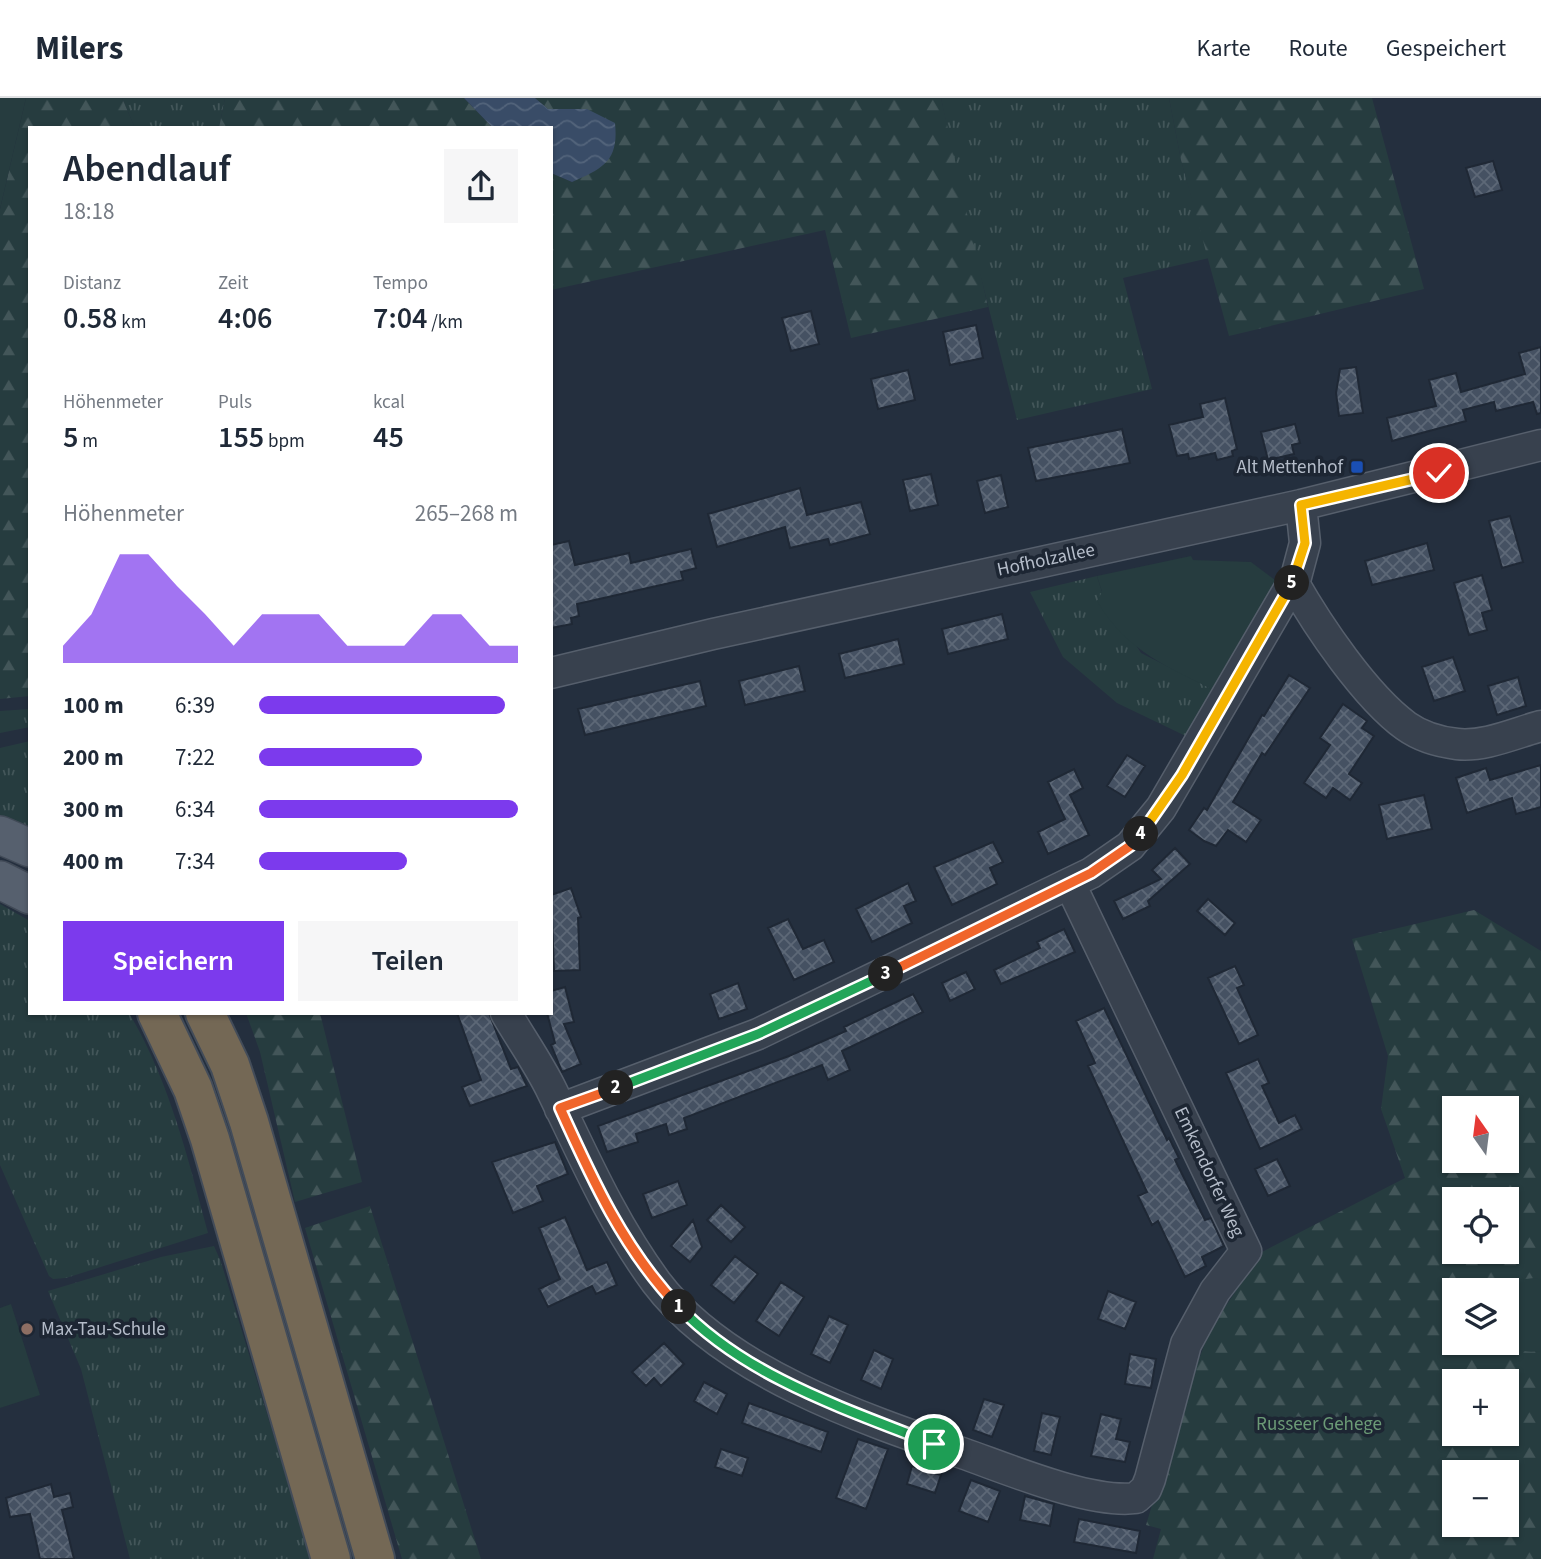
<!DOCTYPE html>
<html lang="de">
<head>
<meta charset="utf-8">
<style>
	body { margin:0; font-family:"Source Sans 3",sans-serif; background:#f6f6f7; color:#1f2937; height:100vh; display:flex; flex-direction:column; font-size:26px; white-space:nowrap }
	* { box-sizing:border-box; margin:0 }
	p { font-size:23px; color:#747a83 }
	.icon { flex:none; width:38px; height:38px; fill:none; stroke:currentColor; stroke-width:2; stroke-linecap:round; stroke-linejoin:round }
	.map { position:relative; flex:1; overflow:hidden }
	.details { position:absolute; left:28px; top:28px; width:525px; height:889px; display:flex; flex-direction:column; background:#fff; border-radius:0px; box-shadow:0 2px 5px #0004 }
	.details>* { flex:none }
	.needle { width:46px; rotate:346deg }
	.fabs { position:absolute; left:1442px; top:998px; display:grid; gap:14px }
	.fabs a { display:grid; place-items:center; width:77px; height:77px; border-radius:0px; background:#fff; box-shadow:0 2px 5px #0004; font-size:35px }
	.pin { position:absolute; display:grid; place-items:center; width:60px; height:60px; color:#fff; margin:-30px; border:4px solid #fff; border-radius:50%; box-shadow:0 2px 7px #0007 }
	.km { position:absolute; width:35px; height:35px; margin:-18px; border-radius:50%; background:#222; color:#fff; font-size:19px; line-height:35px; text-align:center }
	.round { display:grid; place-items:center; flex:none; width:74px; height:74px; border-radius:0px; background:#f6f6f7 }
	.summary { display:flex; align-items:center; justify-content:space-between; height:119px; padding:0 35px }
	h1 { font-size:38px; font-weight:600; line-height:52px }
	.figures { display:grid; grid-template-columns:repeat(3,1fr); gap:10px; height:119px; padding:7px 35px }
	.figures div { display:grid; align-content:center }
	.figures b { font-size:30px; font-weight:600 }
	.figures small { font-size:19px; font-weight:400 }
	.figures p { font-size:19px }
	.chart { height:196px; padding:14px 35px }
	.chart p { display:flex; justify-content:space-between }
	.chart svg { width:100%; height:126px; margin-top:7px; fill:#7c3aed; opacity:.7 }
	.cta { display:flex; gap:14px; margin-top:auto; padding:14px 35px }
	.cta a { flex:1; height:80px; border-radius:0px; background:#7c3aed; color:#fff; font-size:28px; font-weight:600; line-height:80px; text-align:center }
	.cta a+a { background:#f6f6f7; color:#1f2937 }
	ul { padding:0 35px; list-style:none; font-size:23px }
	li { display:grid; grid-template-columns:112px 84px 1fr; align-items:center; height:52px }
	li i { height:18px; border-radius:9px; background:#7c3aed }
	header { display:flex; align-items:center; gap:42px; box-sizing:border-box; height:98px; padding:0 35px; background:#fff; border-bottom:2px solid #e0e1e3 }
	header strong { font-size:33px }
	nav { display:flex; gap:38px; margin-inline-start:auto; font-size:24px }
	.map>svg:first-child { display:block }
	.grass { fill:url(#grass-tufts) }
	.forest { fill:url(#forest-firs); fill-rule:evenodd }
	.park { fill:#263c3f }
	.water { fill:url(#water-waves) }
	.building { fill:url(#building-cross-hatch); stroke:#1f2835; stroke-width:2 }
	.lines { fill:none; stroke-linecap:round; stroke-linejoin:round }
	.minor-casing { stroke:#565f6c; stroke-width:33 }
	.major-casing { stroke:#414a57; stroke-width:40 }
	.highway-casing { stroke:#434c59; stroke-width:42 }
	.minor { stroke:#38414e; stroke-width:30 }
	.major { stroke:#56606e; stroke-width:37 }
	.highway { stroke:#746855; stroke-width:38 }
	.split-1-casing { stroke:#fff; stroke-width:14 }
	.split-2-casing { stroke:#fff; stroke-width:14 }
	.split-3-casing { stroke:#fff; stroke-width:14 }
	.split-4-casing { stroke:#fff; stroke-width:14 }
	.split-5-casing { stroke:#fff; stroke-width:14 }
	.split-6-casing { stroke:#fff; stroke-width:14 }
	.split-1 { stroke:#22a559; stroke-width:9 }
	.split-2 { stroke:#f0652b; stroke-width:9 }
	.split-3 { stroke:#22a559; stroke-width:9 }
	.split-4 { stroke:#f0652b; stroke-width:9 }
	.split-5 { stroke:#f5b400; stroke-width:9 }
	.split-6 { stroke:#f5b400; stroke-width:9 }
	.transit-dot { fill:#1a4fb4; stroke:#1d2633; stroke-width:2.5 }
	.education-dot { fill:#8d6e63; stroke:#1d2633; stroke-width:2.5 }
	.labels { text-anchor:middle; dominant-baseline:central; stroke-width:7; stroke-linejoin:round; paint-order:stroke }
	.poi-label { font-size:19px; fill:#b4bcc9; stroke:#1d2633; text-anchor:end }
	.street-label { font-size:19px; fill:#b4bcc9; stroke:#1d2633 }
	.park-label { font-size:19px; fill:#6b9a76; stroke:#1d2633 }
</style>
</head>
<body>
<header>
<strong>Milers</strong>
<nav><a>Karte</a><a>Route</a><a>Gespeichert</a></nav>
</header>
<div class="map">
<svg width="1541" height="1461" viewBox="0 0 1541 1461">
	<defs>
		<pattern id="grass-tufts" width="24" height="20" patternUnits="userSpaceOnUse" patternTransform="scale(1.75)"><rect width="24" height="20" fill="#263c3f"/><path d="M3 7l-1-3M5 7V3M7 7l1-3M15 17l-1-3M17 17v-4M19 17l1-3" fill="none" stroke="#435659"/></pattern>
		<pattern id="forest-firs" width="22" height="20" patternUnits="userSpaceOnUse" patternTransform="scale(1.75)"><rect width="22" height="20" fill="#263c3f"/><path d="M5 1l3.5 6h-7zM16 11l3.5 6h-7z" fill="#435659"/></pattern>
		<pattern id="water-waves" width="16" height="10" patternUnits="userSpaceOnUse" patternTransform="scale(1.75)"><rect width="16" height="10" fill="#394c67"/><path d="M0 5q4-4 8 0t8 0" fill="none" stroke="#53647b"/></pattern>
		<pattern id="building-cross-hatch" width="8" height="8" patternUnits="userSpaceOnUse" patternTransform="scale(1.75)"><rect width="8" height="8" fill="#455162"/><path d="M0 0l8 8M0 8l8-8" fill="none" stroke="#5d6877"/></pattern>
	</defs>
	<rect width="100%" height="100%" fill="#242f3e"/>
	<path class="grass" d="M 122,0 L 225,0 L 219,30 L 135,30 Z
		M 941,0 L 1169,0 L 1181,62 L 1209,160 L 1123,180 L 1152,291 L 1017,322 L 966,120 Z
		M 1097,478 L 1102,494 L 1141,555 L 1218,594 L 1192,641 L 1117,605 L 1063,559 L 1030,494 Z
		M 30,611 L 30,629 L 0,635 L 0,613 Z
		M 30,643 L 30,733 L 0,717 L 0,650 Z
		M 0,806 L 30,823 L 30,915 L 129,915 C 169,982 188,1060 208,1135 L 66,1180 L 53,1181 L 49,1178 L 0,1067 Z
		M 214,1148 L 221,1164 L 311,1461 L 130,1461 L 81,1271 L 48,1193 L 161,1159 Z"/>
	<path class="forest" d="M 26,0 L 122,0 L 135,30 L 30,30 L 30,598 L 0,601 L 0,111 Z
		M 225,0 L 464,0 L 493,30 L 219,30 Z
		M 535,0 L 941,0 L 988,209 L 851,240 L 825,132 L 551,192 L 551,75 L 572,84 L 587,11 L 548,11 Z
		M 1169,0 L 1372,0 L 1424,191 L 1229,238 L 1181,62 Z
		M 1474,812 L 1541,853 L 1541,1461 L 1153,1461 L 1161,1431 L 1146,1427 L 1188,1289 L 1211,1230 L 1262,1154 L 1405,1080 L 1381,1011 L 1388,958 L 1352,841 ZM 1454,1010 L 1507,1010 L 1507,1062 L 1454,1062 ZM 1454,1101 L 1507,1101 L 1507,1153 L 1454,1153 ZM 1454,1192 L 1507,1192 L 1507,1244 L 1454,1244 ZM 1454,1283 L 1507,1283 L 1507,1335 L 1454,1335 ZM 1454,1374 L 1507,1374 L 1507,1426 L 1454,1426 Z
		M 246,915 L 320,915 L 362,1084 L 295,1104 L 260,954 Z
		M 370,1108 L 481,1461 L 402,1461 L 305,1130 Z"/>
	<path class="park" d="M 0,0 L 26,0 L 0,111 Z
		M 1191,458 L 1193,462 L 1251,464 L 1279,485 L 1218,594 C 1168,569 1127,554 1097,503 L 1102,494 L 1097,478 Z
		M 1534,1180 L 1541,1182 L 1541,1253 C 1526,1255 1517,1253 1505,1244 L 1505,1192 L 1519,1182 Z
		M 11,1206 L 40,1297 L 0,1310 L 0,1210 Z"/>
	<path class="water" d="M 464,0 L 535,0 L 548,11 L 587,11 L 615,25 C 619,63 603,70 572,84 L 551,75 L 551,30 L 493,30 Z"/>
	<path class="building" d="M 1493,63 L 1502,92 L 1475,99 L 1466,70 Z
		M 811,213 L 819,246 L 791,253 L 782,220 Z
		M 976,227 L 983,260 L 950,267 L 943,234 Z
		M 1541,249 L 1541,315 L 1537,316 L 1533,304 L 1496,313 L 1494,304 L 1463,312 L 1466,323 L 1392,343 L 1387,320 L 1436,308 L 1429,282 L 1456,275 L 1461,294 L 1525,276 L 1519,255 Z
		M 1356,269 L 1363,315 L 1339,318 L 1336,295 L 1340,271 Z
		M 908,272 L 915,302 L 878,311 L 871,281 Z
		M 1225,300 L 1237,351 L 1232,353 L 1233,358 L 1217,362 L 1215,355 L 1189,361 L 1188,356 L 1177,358 L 1169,327 L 1203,319 L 1200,306 Z
		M 1295,326 L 1300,345 L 1292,347 L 1294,356 L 1268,362 L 1261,334 Z
		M 1122,331 L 1130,365 L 1036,383 L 1028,350 Z
		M 931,376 L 938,407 L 910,413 L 903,382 Z
		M 1001,377 L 1008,409 L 985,415 L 977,383 Z
		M 800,390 L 807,417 L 861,404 L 870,436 L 830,447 L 828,441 L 790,450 L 785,429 L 717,449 L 708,416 Z
		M 1510,418 L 1523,464 L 1502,470 L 1489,423 Z
		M 569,443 L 575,467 L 629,455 L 631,465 L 691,451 L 696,470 L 681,474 L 683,482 L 577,506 L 579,518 L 571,520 L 572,526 L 551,530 L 551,447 Z
		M 1427,445 L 1434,472 L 1372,487 L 1365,463 Z
		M 1482,477 L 1492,512 L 1482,515 L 1487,532 L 1469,537 L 1454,485 Z
		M 1002,516 L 1008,541 L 948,556 L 942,531 Z
		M 898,541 L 904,566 L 845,580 L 839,556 Z
		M 1453,559 L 1465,593 L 1434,603 L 1422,569 Z
		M 799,568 L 805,593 L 745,607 L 739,583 Z
		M 1289,577 L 1310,590 L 1265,657 L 1262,655 L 1233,704 L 1261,722 L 1246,744 L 1228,732 L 1216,748 L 1204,743 L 1189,732 L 1204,710 L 1207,712 L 1262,617 L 1264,618 Z
		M 1518,579 L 1526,608 L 1497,617 L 1488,588 Z
		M 700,583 L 706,608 L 585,637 L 578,611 Z
		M 1343,606 L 1367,623 L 1362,630 L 1374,638 L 1349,676 L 1362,685 L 1350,702 L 1333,690 L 1326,700 L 1304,685 L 1330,647 L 1320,640 Z
		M 1127,657 L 1145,668 L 1125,699 L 1107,688 Z
		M 1541,667 L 1541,709 L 1516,716 L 1512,700 L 1467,715 L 1456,680 L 1486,670 L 1490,682 Z
		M 1074,671 L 1083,690 L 1070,697 L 1089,737 L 1048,756 L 1038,734 L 1065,721 L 1048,684 Z
		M 1424,697 L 1432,731 L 1387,741 L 1379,707 Z
		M 993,744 L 1003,764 L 990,770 L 997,786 L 952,807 L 934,769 Z
		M 1175,750 L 1190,766 L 1148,803 L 1150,808 L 1123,821 L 1114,803 L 1161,781 L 1152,772 Z
		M 908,785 L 916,803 L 904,808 L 912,825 L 872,844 L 856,811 Z
		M 571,790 L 581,819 L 578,820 L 580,872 L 554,873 L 551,797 Z
		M 1208,801 L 1235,825 L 1225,837 L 1197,813 Z
		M 788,821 L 803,851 L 824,842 L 834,864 L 794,882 L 768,830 Z
		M 1064,831 L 1075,854 L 1001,886 L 994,872 L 1040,850 L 1037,844 Z
		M 1235,868 L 1244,887 L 1237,890 L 1258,937 L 1239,946 L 1208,880 Z
		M 966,874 L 975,891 L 950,903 L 942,885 Z
		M 738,885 L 747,911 L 719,921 L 710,896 Z
		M 565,889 L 574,924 L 564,926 L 581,966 L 562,974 L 551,947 L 555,945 L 547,915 L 551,915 L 551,893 Z
		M 913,896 L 923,914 L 842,953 L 850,972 L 828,982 L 822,967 L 684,1020 L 687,1031 L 669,1037 L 666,1026 L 636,1036 L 638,1044 L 607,1054 L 598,1028 L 789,958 L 846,933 L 844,929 Z
		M 1104,910 L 1167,1042 L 1169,1040 L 1179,1060 L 1175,1062 L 1205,1122 L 1211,1120 L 1224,1148 L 1202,1159 L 1206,1168 L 1185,1179 L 1158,1123 L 1152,1127 L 1138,1098 L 1147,1094 L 1088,968 L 1095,965 L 1076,923 Z
		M 457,915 L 489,915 L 511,971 L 518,969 L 527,988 L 470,1008 L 462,989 L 481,982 Z
		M 1258,961 L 1269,985 L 1262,988 L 1279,1025 L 1295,1017 L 1302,1031 L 1260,1051 L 1226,975 Z
		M 555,1044 L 568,1076 L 537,1088 L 543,1103 L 513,1115 L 492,1064 Z
		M 1277,1061 L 1290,1088 L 1268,1098 L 1255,1071 Z
		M 678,1083 L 687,1107 L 652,1120 L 643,1096 Z
		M 721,1107 L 745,1129 L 731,1144 L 707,1122 Z
		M 565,1119 L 587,1172 L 607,1164 L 617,1187 L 596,1196 L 592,1188 L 548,1209 L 539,1191 L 560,1181 L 539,1130 Z
		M 693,1122 L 702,1149 L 690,1164 L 671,1148 Z
		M 735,1158 L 758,1176 L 734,1205 L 711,1187 Z
		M 781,1184 L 804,1199 L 779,1238 L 756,1223 Z
		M 1108,1193 L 1136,1204 L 1125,1231 L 1098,1221 Z
		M 829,1218 L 848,1227 L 830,1265 L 811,1256 Z
		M 664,1245 L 684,1266 L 661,1288 L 654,1280 L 646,1288 L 632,1274 Z
		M 874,1252 L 893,1261 L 881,1291 L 861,1282 Z
		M 1130,1256 L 1156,1261 L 1151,1290 L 1125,1286 Z
		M 704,1284 L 727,1296 L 717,1316 L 694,1303 Z
		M 984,1301 L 1004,1307 L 992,1339 L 973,1332 Z
		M 749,1305 L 828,1334 L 821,1354 L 742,1325 Z
		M 1042,1315 L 1060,1319 L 1051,1357 L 1034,1353 Z
		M 1101,1316 L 1121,1321 L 1116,1341 L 1130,1344 L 1125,1364 L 1091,1358 Z
		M 858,1341 L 888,1351 L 866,1411 L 836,1400 Z
		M 721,1351 L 748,1360 L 742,1378 L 715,1369 Z
		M 912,1368 L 941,1377 L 935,1395 L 907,1386 Z
		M 971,1382 L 1000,1393 L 988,1424 L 959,1413 Z
		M 51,1386 L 54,1399 L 70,1395 L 73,1409 L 62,1412 L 74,1461 L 40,1461 L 30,1416 L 10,1419 L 6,1400 Z
		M 1025,1398 L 1054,1406 L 1050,1428 L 1020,1422 Z
		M 1079,1421 L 1140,1433 L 1136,1455 L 1074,1444 Z"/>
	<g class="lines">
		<g class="minor-casing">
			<path id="minor" d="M 1293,484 C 1318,528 1365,598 1406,628 C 1420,638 1440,644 1457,646 C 1485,649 1515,635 1541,628
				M 551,575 L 713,536 L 1301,407 L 1541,347
				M 506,915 C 521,941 539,966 552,993 C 584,1059 612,1124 656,1184 C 723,1273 860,1320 962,1355 C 1008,1371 1090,1406 1136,1400 L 1146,1391 L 1150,1381 L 1186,1246 L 1215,1193 L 1246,1153 L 1070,786
				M 560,1011 L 758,936 L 1091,775 L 1130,748 L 1161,710 L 1296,479 L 1305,445 L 1301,407"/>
		</g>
		<g class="major-casing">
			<path id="major" d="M 0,737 L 30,750
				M 0,782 L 30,797"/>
		</g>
		<g class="highway-casing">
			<path id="highway" d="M 157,915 L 193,991 L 210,1041 L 331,1461
				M 205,915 L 230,967 L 249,1024 L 375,1461"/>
		</g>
		<use href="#minor" class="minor"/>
		<use href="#major" class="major"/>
		<use href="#highway" class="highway"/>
	</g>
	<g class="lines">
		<g class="split-1-casing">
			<path id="split-1" d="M 679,1209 C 746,1279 846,1311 934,1346"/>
		</g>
		<g class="split-2-casing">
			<path id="split-2" d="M 616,990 L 560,1010 C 592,1081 624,1152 679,1209"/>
		</g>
		<g class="split-3-casing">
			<path id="split-3" d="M 616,990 L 758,936 L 886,876"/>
		</g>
		<g class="split-4-casing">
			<path id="split-4" d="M 886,876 L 1091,775 L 1130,748 L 1141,736"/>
		</g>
		<g class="split-5-casing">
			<path id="split-5" d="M 1141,736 L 1182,677 L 1292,485"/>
		</g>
		<g class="split-6-casing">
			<path id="split-6" d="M 1292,485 L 1305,445 L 1301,407 L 1439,375"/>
		</g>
		<use href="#split-1" class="split-1"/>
		<use href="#split-2" class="split-2"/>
		<use href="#split-3" class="split-3"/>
		<use href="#split-4" class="split-4"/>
		<use href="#split-5" class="split-5"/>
		<use href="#split-6" class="split-6"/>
	</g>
	<rect class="transit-dot" x="1350" y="362" width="14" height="14" rx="3.5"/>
	<circle class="education-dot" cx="27" cy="1231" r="7"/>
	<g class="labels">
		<g class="poi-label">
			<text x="1343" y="369">Alt Mettenhof</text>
			<text x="41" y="1231" text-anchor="start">Max-Tau-Schule</text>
		</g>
		<g class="street-label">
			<text transform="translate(1046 462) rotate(-12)">Hofholzallee</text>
			<text transform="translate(1209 1074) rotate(65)">Emkendorfer Weg</text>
		</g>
		<g class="park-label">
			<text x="1319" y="1326">Russeer Gehege</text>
		</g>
	</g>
</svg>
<div class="fabs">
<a><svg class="needle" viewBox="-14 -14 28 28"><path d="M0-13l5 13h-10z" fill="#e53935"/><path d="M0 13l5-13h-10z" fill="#747a83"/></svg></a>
<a><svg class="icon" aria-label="locate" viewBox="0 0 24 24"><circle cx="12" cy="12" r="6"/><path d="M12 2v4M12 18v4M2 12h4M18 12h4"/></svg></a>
<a><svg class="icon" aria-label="layers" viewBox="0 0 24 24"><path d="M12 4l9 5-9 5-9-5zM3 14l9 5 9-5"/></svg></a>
<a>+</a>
<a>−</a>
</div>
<div class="pin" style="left:934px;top:1346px;background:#1e9e55"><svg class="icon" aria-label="arrive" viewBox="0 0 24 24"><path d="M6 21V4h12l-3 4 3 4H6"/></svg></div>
<div class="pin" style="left:1439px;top:375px;background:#d93025"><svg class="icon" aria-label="check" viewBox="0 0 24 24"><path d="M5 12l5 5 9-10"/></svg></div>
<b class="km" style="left:679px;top:1209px">1</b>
<b class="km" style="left:616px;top:990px">2</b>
<b class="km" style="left:886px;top:876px">3</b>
<b class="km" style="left:1141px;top:736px">4</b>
<b class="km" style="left:1292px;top:485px">5</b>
<section class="details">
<div class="summary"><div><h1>Abendlauf</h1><p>18:18</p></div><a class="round"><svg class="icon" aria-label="share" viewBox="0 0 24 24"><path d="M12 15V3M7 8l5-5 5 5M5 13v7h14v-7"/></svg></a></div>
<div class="figures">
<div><p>Distanz</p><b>0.58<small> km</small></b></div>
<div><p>Zeit</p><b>4:06</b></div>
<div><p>Tempo</p><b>7:04<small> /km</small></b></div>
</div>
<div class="figures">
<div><p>Höhenmeter</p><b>5<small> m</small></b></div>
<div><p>Puls</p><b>155<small> bpm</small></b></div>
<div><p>kcal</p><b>45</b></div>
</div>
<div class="chart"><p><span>Höhenmeter</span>265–268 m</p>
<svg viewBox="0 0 160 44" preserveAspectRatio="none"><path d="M0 44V38L10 27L20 6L30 6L40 17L50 27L60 38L70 27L80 27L90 27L100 38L110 38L120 38L130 27L140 27L150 38L160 38V44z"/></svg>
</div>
<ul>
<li><b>100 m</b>6:39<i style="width:95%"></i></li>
<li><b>200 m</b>7:22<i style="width:63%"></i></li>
<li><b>300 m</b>6:34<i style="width:100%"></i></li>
<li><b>400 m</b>7:34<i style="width:57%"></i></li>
</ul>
<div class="cta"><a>Speichern</a><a>Teilen</a></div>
</section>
</div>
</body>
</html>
